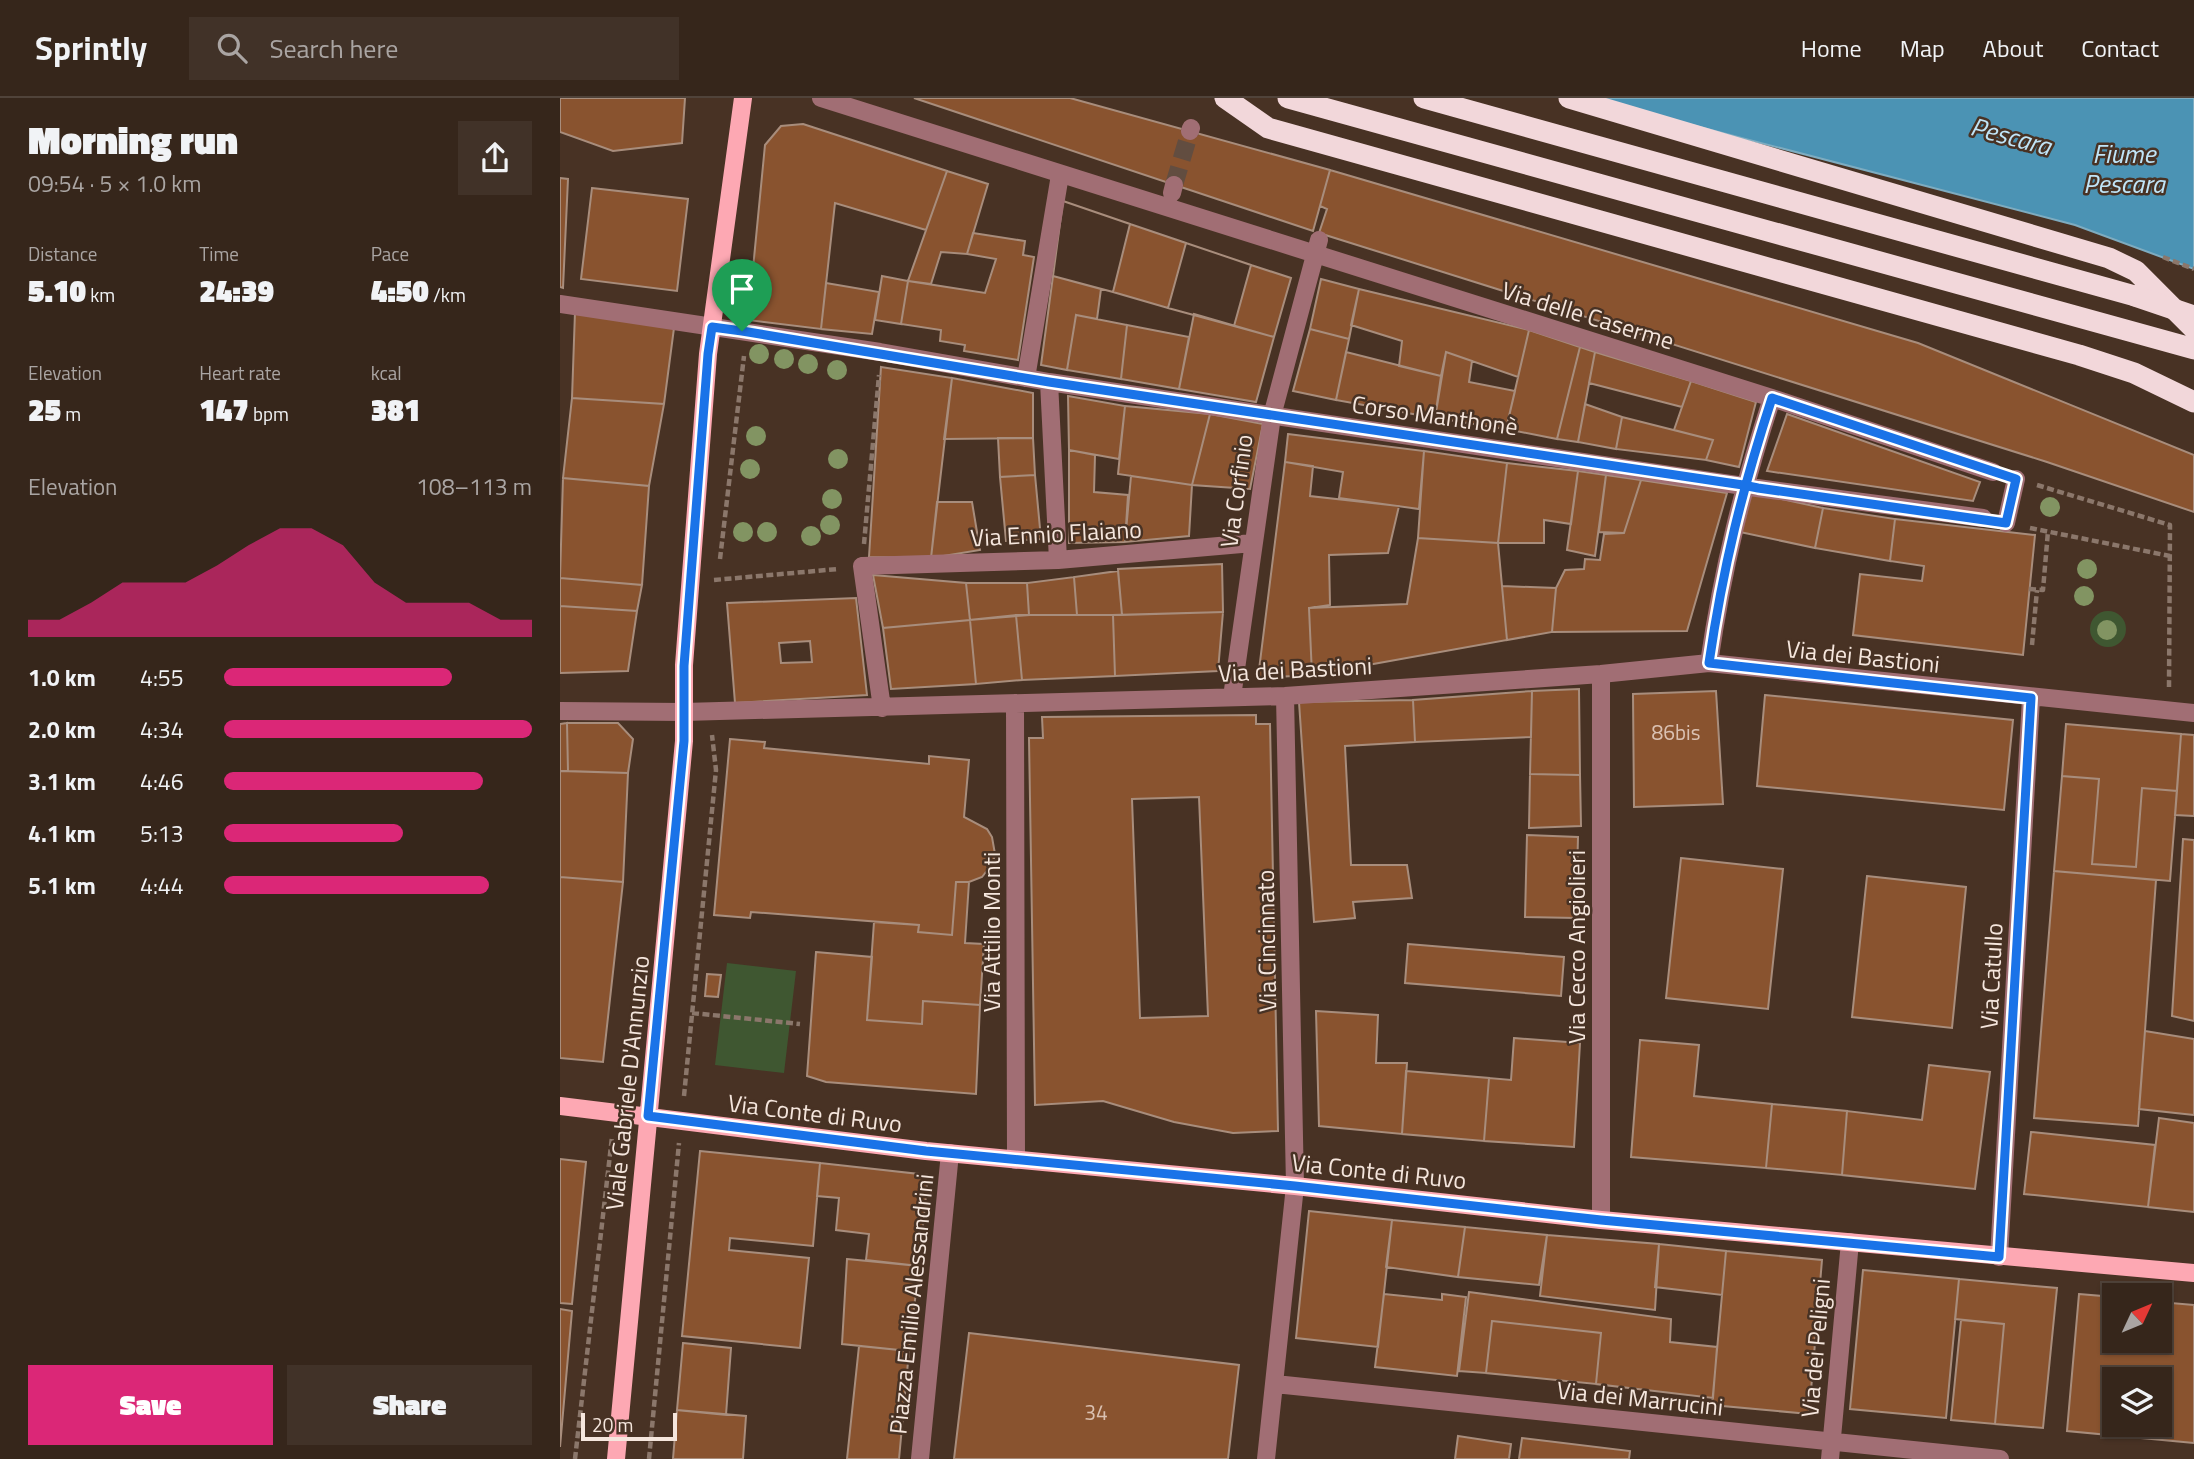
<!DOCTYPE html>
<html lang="en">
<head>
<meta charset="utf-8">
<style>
	body { margin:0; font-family:"Titillium Web",sans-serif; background:#413228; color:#f1f3f6; height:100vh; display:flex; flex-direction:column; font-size:26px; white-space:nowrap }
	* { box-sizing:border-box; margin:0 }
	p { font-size:23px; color:#aaa5a3 }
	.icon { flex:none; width:38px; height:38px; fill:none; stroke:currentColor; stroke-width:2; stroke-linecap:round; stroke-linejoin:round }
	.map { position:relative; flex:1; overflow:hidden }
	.panel { display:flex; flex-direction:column; background:#36261b; width:560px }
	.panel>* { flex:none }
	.needle { width:46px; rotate:46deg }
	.buttons { position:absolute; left:1542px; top:1185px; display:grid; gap:14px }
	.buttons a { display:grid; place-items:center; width:70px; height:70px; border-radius:0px; background:#36261b; box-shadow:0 2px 5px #0004,0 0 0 2px #50433a; font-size:35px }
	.scale { position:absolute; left:21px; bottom:18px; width:96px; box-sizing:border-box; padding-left:7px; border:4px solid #f5e6dd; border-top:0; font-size:19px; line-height:24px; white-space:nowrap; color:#f5e6dd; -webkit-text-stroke:5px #483224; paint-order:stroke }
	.pin { position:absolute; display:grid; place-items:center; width:60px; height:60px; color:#fff; margin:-72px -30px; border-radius:50% 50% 50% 0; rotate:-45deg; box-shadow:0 0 7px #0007 }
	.pin .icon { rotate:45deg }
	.round { display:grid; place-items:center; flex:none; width:74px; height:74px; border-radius:0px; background:#413228 }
	.summary { display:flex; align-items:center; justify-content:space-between; height:119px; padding:0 28px }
	h1 { font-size:38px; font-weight:800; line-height:52px }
	.stats { display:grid; grid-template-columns:repeat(3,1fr); gap:10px; height:119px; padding:7px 28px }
	.stats div { display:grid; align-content:center }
	.stats b { font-size:30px; font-weight:800 }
	.stats small { font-size:19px; font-weight:400 }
	.stats p { font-size:19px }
	.chart { height:196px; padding:14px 28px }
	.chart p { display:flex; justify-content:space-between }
	.chart svg { width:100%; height:126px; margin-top:7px; fill:#db2777; opacity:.7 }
	.button { display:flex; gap:14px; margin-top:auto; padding:14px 28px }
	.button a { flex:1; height:80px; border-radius:0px; background:#db2777; color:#fff; font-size:28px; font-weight:800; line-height:80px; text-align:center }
	.button a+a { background:#413228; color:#f1f3f6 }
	ul { padding:0 28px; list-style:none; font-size:23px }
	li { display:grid; grid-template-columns:112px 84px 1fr; align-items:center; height:52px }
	li i { height:18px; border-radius:9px; background:#db2777 }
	header { display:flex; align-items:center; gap:42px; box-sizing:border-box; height:98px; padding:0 35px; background:#36261b; border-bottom:2px solid #50433a }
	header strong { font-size:33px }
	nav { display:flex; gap:38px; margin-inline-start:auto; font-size:24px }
	.search { width:490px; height:63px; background:#413228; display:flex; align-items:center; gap:18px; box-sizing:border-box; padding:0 24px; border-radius:0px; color:#aaa5a3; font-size:26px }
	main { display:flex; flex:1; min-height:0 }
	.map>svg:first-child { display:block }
	.green { fill:#3f5731 }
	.water { fill:#4b93b4; stroke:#7eacc0; stroke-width:2 }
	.building { fill:#89532f; stroke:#a88d7c; stroke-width:2; fill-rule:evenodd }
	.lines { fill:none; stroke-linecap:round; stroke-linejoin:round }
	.minor-tunnel { stroke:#624d40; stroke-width:18; stroke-dasharray:18 9; stroke-linecap:butt }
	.path { stroke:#8b776b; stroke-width:4.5; stroke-dasharray:7 3.5; stroke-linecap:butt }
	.minor { stroke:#a16e74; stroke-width:18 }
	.major { stroke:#fda8b3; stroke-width:18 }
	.highway { stroke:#f2d7da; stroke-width:21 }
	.highway-bridge { stroke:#f2d7da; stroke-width:21 }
	.tree { fill:#829462 }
	.route-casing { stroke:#fff; stroke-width:14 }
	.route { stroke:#1a73e8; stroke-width:9 }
	.labels { text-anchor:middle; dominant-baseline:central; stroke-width:5; stroke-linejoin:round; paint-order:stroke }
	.number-label { font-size:21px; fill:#dac1b2 }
	.street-label { font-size:24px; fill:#f5e6dd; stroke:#483224 }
	.water-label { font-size:26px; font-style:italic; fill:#c0e5f8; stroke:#483224 }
</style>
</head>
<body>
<header>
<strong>Sprintly</strong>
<div class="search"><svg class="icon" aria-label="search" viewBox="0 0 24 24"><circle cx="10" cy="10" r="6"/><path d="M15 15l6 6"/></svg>Search here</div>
<nav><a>Home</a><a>Map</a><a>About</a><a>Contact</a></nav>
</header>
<main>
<section class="panel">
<div class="summary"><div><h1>Morning run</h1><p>09:54 · 5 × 1.0 km</p></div><a class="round"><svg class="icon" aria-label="share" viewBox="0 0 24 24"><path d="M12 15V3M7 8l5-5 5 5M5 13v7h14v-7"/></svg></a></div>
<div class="stats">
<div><p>Distance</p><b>5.10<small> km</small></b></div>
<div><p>Time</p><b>24:39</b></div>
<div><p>Pace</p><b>4:50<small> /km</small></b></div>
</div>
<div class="stats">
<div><p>Elevation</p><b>25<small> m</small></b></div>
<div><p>Heart rate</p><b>147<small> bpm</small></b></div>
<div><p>kcal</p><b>381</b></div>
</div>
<div class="chart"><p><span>Elevation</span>108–113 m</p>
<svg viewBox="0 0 160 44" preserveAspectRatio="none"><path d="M0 44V38L10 38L20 32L30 25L40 25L50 25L60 19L70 12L80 6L90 6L100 12L110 25L120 32L130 32L140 32L150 38L160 38V44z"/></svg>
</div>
<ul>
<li><b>1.0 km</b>4:55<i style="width:74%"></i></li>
<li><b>2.0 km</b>4:34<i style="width:100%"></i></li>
<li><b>3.1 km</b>4:46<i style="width:84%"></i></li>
<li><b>4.1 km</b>5:13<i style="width:58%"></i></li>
<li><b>5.1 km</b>4:44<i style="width:86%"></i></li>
</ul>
<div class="button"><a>Save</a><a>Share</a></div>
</section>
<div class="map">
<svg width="1634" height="1361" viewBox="0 0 1634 1361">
	<rect width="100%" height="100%" fill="#483224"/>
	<path class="green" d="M1530 531a18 18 0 1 1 36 0a18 18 0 1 1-36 0Z
		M 167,865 L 236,873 L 224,975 L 155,967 Z"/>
	<path class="water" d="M 1029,0 L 1634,0 L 1634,171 L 1515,127 Z"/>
	<path class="building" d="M 0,0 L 125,0 L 122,45 L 53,53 L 0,34 Z
		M 354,0 L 510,0 L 770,72 L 753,133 Z
		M 243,26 L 387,73 L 366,132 L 275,105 L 261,231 L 188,222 L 205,47 L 221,28 Z
		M 770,72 L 1358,245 L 1634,357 L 1634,414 L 1487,364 L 759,135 L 767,111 L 760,108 Z
		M 387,73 L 428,86 L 407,156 L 381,154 L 371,186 L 348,183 Z
		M 0,80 L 8,81 L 3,190 L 0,189 Z
		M 32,90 L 128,101 L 117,193 L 21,181 Z
		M 503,103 L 570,126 L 553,194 L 493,178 Z
		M 503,103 L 570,126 L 553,194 L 493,178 Z
		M 570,126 L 626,145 L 608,210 L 553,194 Z
		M 413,135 L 465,143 L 463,157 L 474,159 L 458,262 L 404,253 L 405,247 L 380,243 L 381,232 L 341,226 L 348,183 L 425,195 L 436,161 L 407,156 Z
		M 626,145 L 691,167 L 674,228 L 608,210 Z
		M 626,145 L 691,167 L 674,228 L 608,210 Z
		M 691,167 L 731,180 L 714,239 L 674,228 Z
		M 322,178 L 348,183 L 341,226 L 315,222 Z
		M 493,178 L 541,191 L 537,221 L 516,217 L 507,272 L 481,267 Z
		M 761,181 L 799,191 L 789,241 L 750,231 Z
		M 266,185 L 319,194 L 312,236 L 261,231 Z
		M 799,191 L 969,232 L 958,279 L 886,254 L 881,278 L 839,268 L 842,243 L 791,227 Z
		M 15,214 L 114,230 L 104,306 L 12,300 Z
		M 634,216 L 714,239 L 696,304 L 619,291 Z
		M 516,217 L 567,227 L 561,281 L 507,272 Z
		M 567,227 L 629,239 L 619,291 L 561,281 Z
		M 750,231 L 789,241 L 776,302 L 733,293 Z
		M 969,232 L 1020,249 L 997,341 L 946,331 Z
		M 1020,249 L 1035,254 L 1018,344 L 997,341 Z
		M 786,254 L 881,278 L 875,320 L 776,302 Z
		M 886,254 L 912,263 L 909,284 L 955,293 L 946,331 L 875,320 Z
		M 1035,254 L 1131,283 L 1122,309 L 1029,285 Z
		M 321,269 L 392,280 L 371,460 L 309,459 Z
		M 392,280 L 473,295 L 473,340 L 384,341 Z
		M 1131,283 L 1196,304 L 1179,369 L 1146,362 L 1153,342 L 1114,332 Z
		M 508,298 L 565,308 L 559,361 L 509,352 Z
		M 12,300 L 104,306 L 89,388 L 3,380 Z
		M 1025,306 L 1062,319 L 1056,351 L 1018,344 Z
		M 565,308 L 650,316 L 632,387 L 558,376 Z
		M 650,316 L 703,326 L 690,391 L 632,387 Z
		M 1227,316 L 1420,384 L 1413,403 L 1207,373 Z
		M 1062,319 L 1153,342 L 1146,362 L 1056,351 Z
		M 728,336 L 864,353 L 859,411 L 779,400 L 783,374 L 725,364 Z
		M 438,340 L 473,340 L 475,377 L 440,379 Z
		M 509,352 L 535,357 L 534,394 L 568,397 L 565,444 L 509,445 Z
		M 864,353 L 947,365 L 938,445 L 858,440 Z
		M 725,364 L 753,368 L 750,398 L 839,408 L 828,455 L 769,457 L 770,507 L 749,510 L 752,577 L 698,580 Z
		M 947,365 L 1018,373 L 1011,426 L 984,422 L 984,445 L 938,445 Z
		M 1018,373 L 1046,377 L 1035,458 L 1007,452 Z
		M 475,377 L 481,441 L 446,443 L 440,379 Z
		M 1046,377 L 1081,382 L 1064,435 L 1039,434 Z
		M 571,378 L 632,387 L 629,438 L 565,444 Z
		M 3,380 L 89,388 L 82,487 L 0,480 Z
		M 1081,382 L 1167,395 L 1127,533 L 992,534 L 996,490 L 1005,472 L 1024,471 L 1025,461 L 1040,462 L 1044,436 L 1064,435 Z
		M 1189,394 L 1263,410 L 1255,450 L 1180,434 Z
		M 377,404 L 412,404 L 420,452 L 371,460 Z
		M 1263,410 L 1335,421 L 1330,463 L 1255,450 Z
		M 1335,421 L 1475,437 L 1463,557 L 1293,537 L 1300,476 L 1362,483 L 1364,468 L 1330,463 Z
		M 858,440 L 938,445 L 947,542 L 752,577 L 749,510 L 847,506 Z
		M 662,466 L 663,514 L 562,517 L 558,471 Z
		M 558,473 L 562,517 L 517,517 L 514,479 Z
		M 313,477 L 406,485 L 410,522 L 323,530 Z
		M 514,479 L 517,517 L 469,517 L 467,485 Z
		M 0,480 L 82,487 L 77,513 L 0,508 Z
		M 406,485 L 467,485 L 469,517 L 410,522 Z
		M 942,488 L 996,490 L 992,534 L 947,542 Z
		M 296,500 L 307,597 L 175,605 L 167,505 ZM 250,543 L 252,564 L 221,565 L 219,545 Z
		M 0,508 L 77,513 L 68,573 L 0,575 Z
		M 663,514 L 658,573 L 555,578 L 553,517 Z
		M 456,517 L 462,582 L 416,586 L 410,522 Z
		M 456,517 L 553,517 L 555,578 L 462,582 Z
		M 410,522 L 416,586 L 331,591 L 323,530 Z
		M 1019,591 L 1020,677 L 970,676 L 972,593 Z
		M 972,593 L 971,639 L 855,644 L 853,602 Z
		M 1156,593 L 1163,706 L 1074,709 L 1073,596 Z
		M 1205,597 L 1453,622 L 1444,712 L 1197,688 Z
		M 853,602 L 855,644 L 785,648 L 791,767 L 847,767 L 852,800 L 793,804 L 795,820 L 754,824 L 739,604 Z
		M 696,617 L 696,626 L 710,626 L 718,1033 L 673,1035 L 614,1024 L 543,1003 L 475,1007 L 469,640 L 483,640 L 482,619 ZM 639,699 L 648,918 L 580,920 L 572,701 Z
		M 7,625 L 58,625 L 73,641 L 68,675 L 8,673 Z
		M 7,625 L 8,673 L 0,673 L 0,626 Z
		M 1506,626 L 1621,636 L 1617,693 L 1582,690 L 1576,769 L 1532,766 L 1539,681 L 1502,678 Z
		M 1621,636 L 1634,637 L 1634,718 L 1615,717 Z
		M 170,641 L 205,644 L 204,650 L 369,666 L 369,658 L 409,662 L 404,719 L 427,731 L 432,739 L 435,756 L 433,765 L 422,779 L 409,784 L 396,784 L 392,837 L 358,834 L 359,827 L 191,814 L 190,820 L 154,817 Z
		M 0,673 L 68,675 L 63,784 L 0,779 Z
		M 970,676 L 1020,677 L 1021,728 L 969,730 Z
		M 1502,678 L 1539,681 L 1532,766 L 1576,769 L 1582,690 L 1617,693 L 1610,783 L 1494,773 Z
		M 967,737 L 1018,739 L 1016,820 L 965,819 Z
		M 1623,741 L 1634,742 L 1634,923 L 1612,918 Z
		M 1121,760 L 1223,771 L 1208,911 L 1106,900 Z
		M 1494,773 L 1596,782 L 1578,1028 L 1474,1020 Z
		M 1307,778 L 1406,789 L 1392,930 L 1292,919 Z
		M 0,779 L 63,784 L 43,964 L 0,960 Z
		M 396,784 L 409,784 L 405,845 L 424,846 L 420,907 L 363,903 L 362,926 L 307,922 L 314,824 L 359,827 L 358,834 L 392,837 Z
		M 848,846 L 1004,859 L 1001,898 L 845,885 Z
		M 256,854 L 312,859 L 307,922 L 362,926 L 363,903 L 420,907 L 416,996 L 266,984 L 247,978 Z
		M 147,876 L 161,877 L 158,899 L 145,898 Z
		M 756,913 L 818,917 L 816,965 L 847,965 L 842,1036 L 759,1028 Z
		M 1585,933 L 1634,941 L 1634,1017 L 1579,1011 Z
		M 954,940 L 1020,945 L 1014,1049 L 924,1043 L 929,980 L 951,982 Z
		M 1080,942 L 1139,947 L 1134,998 L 1212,1006 L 1206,1070 L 1071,1059 Z
		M 1369,967 L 1430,974 L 1415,1091 L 1282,1077 L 1287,1013 L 1362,1022 Z
		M 846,973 L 929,980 L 924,1043 L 842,1036 Z
		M 1212,1006 L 1287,1013 L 1282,1077 L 1206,1070 Z
		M 1599,1020 L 1634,1025 L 1634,1114 L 1588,1109 Z
		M 1471,1034 L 1595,1047 L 1588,1109 L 1464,1096 Z
		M 140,1053 L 260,1065 L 253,1148 L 170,1140 L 169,1152 L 249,1160 L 240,1250 L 122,1238 Z
		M 0,1061 L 26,1064 L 12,1206 L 0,1205 Z
		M 260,1065 L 368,1077 L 359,1168 L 306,1162 L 309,1136 L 276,1132 L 279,1100 L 257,1098 Z
		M 749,1113 L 832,1122 L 818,1249 L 736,1240 Z
		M 832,1122 L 905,1129 L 898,1179 L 826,1169 Z
		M 905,1129 L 987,1137 L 979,1187 L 898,1179 Z
		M 987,1137 L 1099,1146 L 1095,1212 L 980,1198 Z
		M 1099,1146 L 1166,1153 L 1162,1197 L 1095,1189 Z
		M 1166,1153 L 1262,1162 L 1249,1316 L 1152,1307 Z
		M 287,1161 L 359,1168 L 349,1253 L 282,1246 Z
		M 1303,1172 L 1399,1181 L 1386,1320 L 1290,1311 Z
		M 1399,1181 L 1497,1190 L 1483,1330 L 1435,1326 L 1444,1226 L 1395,1221 Z
		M 909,1194 L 1111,1221 L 1110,1244 L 1157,1249 L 1153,1300 L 1036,1286 L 1041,1235 L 932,1223 L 926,1275 L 899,1273 Z
		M 824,1196 L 882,1202 L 882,1196 L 906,1199 L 897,1278 L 815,1269 Z
		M 1519,1196 L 1554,1199 L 1554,1242 L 1600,1242 L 1600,1204 L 1634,1207 L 1634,1345 L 1507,1333 ZM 1554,1281 L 1600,1281 L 1600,1326 L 1554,1326 Z
		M 0,1211 L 12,1213 L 0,1349 Z
		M 1401,1222 L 1444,1226 L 1435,1326 L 1391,1322 Z
		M 932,1223 L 1041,1235 L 1036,1286 L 926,1275 Z
		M 409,1235 L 679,1267 L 668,1361 L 394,1361 Z
		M 123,1245 L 171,1250 L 166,1317 L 117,1312 Z
		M 299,1248 L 349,1253 L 339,1361 L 287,1361 Z
		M 117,1312 L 186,1318 L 183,1361 L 113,1361 Z
		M 898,1338 L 951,1346 L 949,1361 L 895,1361 Z
		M 962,1340 L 1070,1353 L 1069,1361 L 959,1361 Z"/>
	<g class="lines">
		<path class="minor-tunnel" d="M 614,87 L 630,33"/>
		<path class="path" d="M 1603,159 L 1634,171
			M 1477,387 L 1610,427 L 1609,589
			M 1470,430 L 1610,458
			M 304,446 L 319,277
			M 160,461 L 184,258
			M 154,482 L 278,471
			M 1469,491 L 1483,492 L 1488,433
			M 1472,547 L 1477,492
			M 132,915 L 240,926
			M 124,998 L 156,672 L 152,637
			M 15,1361 L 52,1039
			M 89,1361 L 119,1045"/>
		<path class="minor" d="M 261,0 L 1212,300 L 1433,374
			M 630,33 L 631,30
			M 612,95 L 614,87
			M 0,206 L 320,254 L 489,284 L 1197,390 L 1423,420
			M 466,280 L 500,77
			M 489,284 L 498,462
			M 1446,425 L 1456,381
			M 1149,565 C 1163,469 1182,392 1212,300
			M 672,599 L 712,318 L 759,142
			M 455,605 L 456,1062
			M 322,610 L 302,468 L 498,462 L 693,445
			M 0,613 L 124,614 L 725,598 L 1041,576 L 1149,565 L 1634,615
			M 1041,1122 L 1041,576
			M 1439,1159 L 1471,600
			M 715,1286 L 1440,1361
			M 360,1361 L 390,1055
			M 706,1361 L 735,1088 L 725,598
			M 1270,1361 L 1290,1144"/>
		<path class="major" d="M 0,1008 L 366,1053 L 735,1088 L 1041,1122 L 1634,1175
			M 56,1361 L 124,643 L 124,567 L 148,256 L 183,0"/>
		<path class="highway" d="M 665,0 L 708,30 L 1519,257 L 1574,275 L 1634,304
			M 728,0 L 1634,251
			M 864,0 L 1575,198
			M 1009,0 L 1549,160 L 1576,173 L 1634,231"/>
		<path class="highway-bridge" d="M 1575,198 L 1634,218"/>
	</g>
	<g class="tree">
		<circle cx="199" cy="256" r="10"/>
		<circle cx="224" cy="261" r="10"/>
		<circle cx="248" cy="266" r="10"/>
		<circle cx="277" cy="272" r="10"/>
		<circle cx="196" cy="338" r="10"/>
		<circle cx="278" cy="361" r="10"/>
		<circle cx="190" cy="371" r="10"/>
		<circle cx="272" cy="401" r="10"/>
		<circle cx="1490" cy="409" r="10"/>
		<circle cx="270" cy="427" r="10"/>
		<circle cx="183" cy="434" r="10"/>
		<circle cx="207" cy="434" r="10"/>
		<circle cx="251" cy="438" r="10"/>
		<circle cx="1527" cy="471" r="10"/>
		<circle cx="1524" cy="498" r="10"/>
		<circle cx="1547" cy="532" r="10"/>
	</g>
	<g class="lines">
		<g class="route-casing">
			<path id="route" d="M 182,233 L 152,229 L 148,256 L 124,568 L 124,643 L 88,1018 L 366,1053 L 735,1088 L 1041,1122 L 1439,1159 L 1471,600 L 1149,565 C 1163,469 1182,392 1212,300 L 1456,381 L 1446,425 L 1198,390 L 1183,387 L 489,284 L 182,233"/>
		</g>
		<use href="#route" class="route"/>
	</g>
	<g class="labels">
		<g class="number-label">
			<text x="1116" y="634">86bis</text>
			<text x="536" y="1314">34</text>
		</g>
		<g class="street-label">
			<text transform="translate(1028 217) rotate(17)">Via delle Caserme</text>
			<text transform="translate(875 317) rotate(8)">Corso Manthonè</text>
			<text transform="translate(676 393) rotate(-82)">Via Corfinio</text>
			<text transform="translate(496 435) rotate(-3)">Via Ennio Flaiano</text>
			<text transform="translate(1303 558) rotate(6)">Via dei Bastioni</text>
			<text transform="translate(735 571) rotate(-3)">Via dei Bastioni</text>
			<text transform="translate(431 834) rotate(-90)">Via Attilio Monti</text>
			<text transform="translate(706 843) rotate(-91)">Via Cincinnato</text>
			<text transform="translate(1016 849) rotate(-90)">Via Cecco Angiolieri</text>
			<text transform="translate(1431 878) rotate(-87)">Via Catullo</text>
			<text transform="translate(67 985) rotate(-84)">Viale Gabriele D'Annunzio</text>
			<text transform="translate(255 1015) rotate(7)">Via Conte di Ruvo</text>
			<text transform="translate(819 1073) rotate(6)">Via Conte di Ruvo</text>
			<text transform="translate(351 1206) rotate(-84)">Piazza Emilio Alessandrini</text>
			<text transform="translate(1255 1250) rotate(-85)">Via dei Peligni</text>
			<text transform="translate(1080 1300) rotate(6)">Via dei Marrucini</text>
		</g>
		<g class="water-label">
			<text transform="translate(1451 38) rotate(15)">Pescara</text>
			<text x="1564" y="55">Fiume<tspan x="1564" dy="30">Pescara</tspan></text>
		</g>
	</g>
</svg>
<div class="buttons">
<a><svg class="needle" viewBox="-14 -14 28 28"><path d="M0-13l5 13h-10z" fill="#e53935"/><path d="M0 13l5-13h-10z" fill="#aaa5a3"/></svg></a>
<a><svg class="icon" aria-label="layers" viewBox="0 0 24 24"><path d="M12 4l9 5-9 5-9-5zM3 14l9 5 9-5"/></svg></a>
</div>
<div class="scale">20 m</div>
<div class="pin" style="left:182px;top:233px;background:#1e9e55"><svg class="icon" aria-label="arrive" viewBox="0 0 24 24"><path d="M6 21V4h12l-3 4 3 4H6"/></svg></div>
</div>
</main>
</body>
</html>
